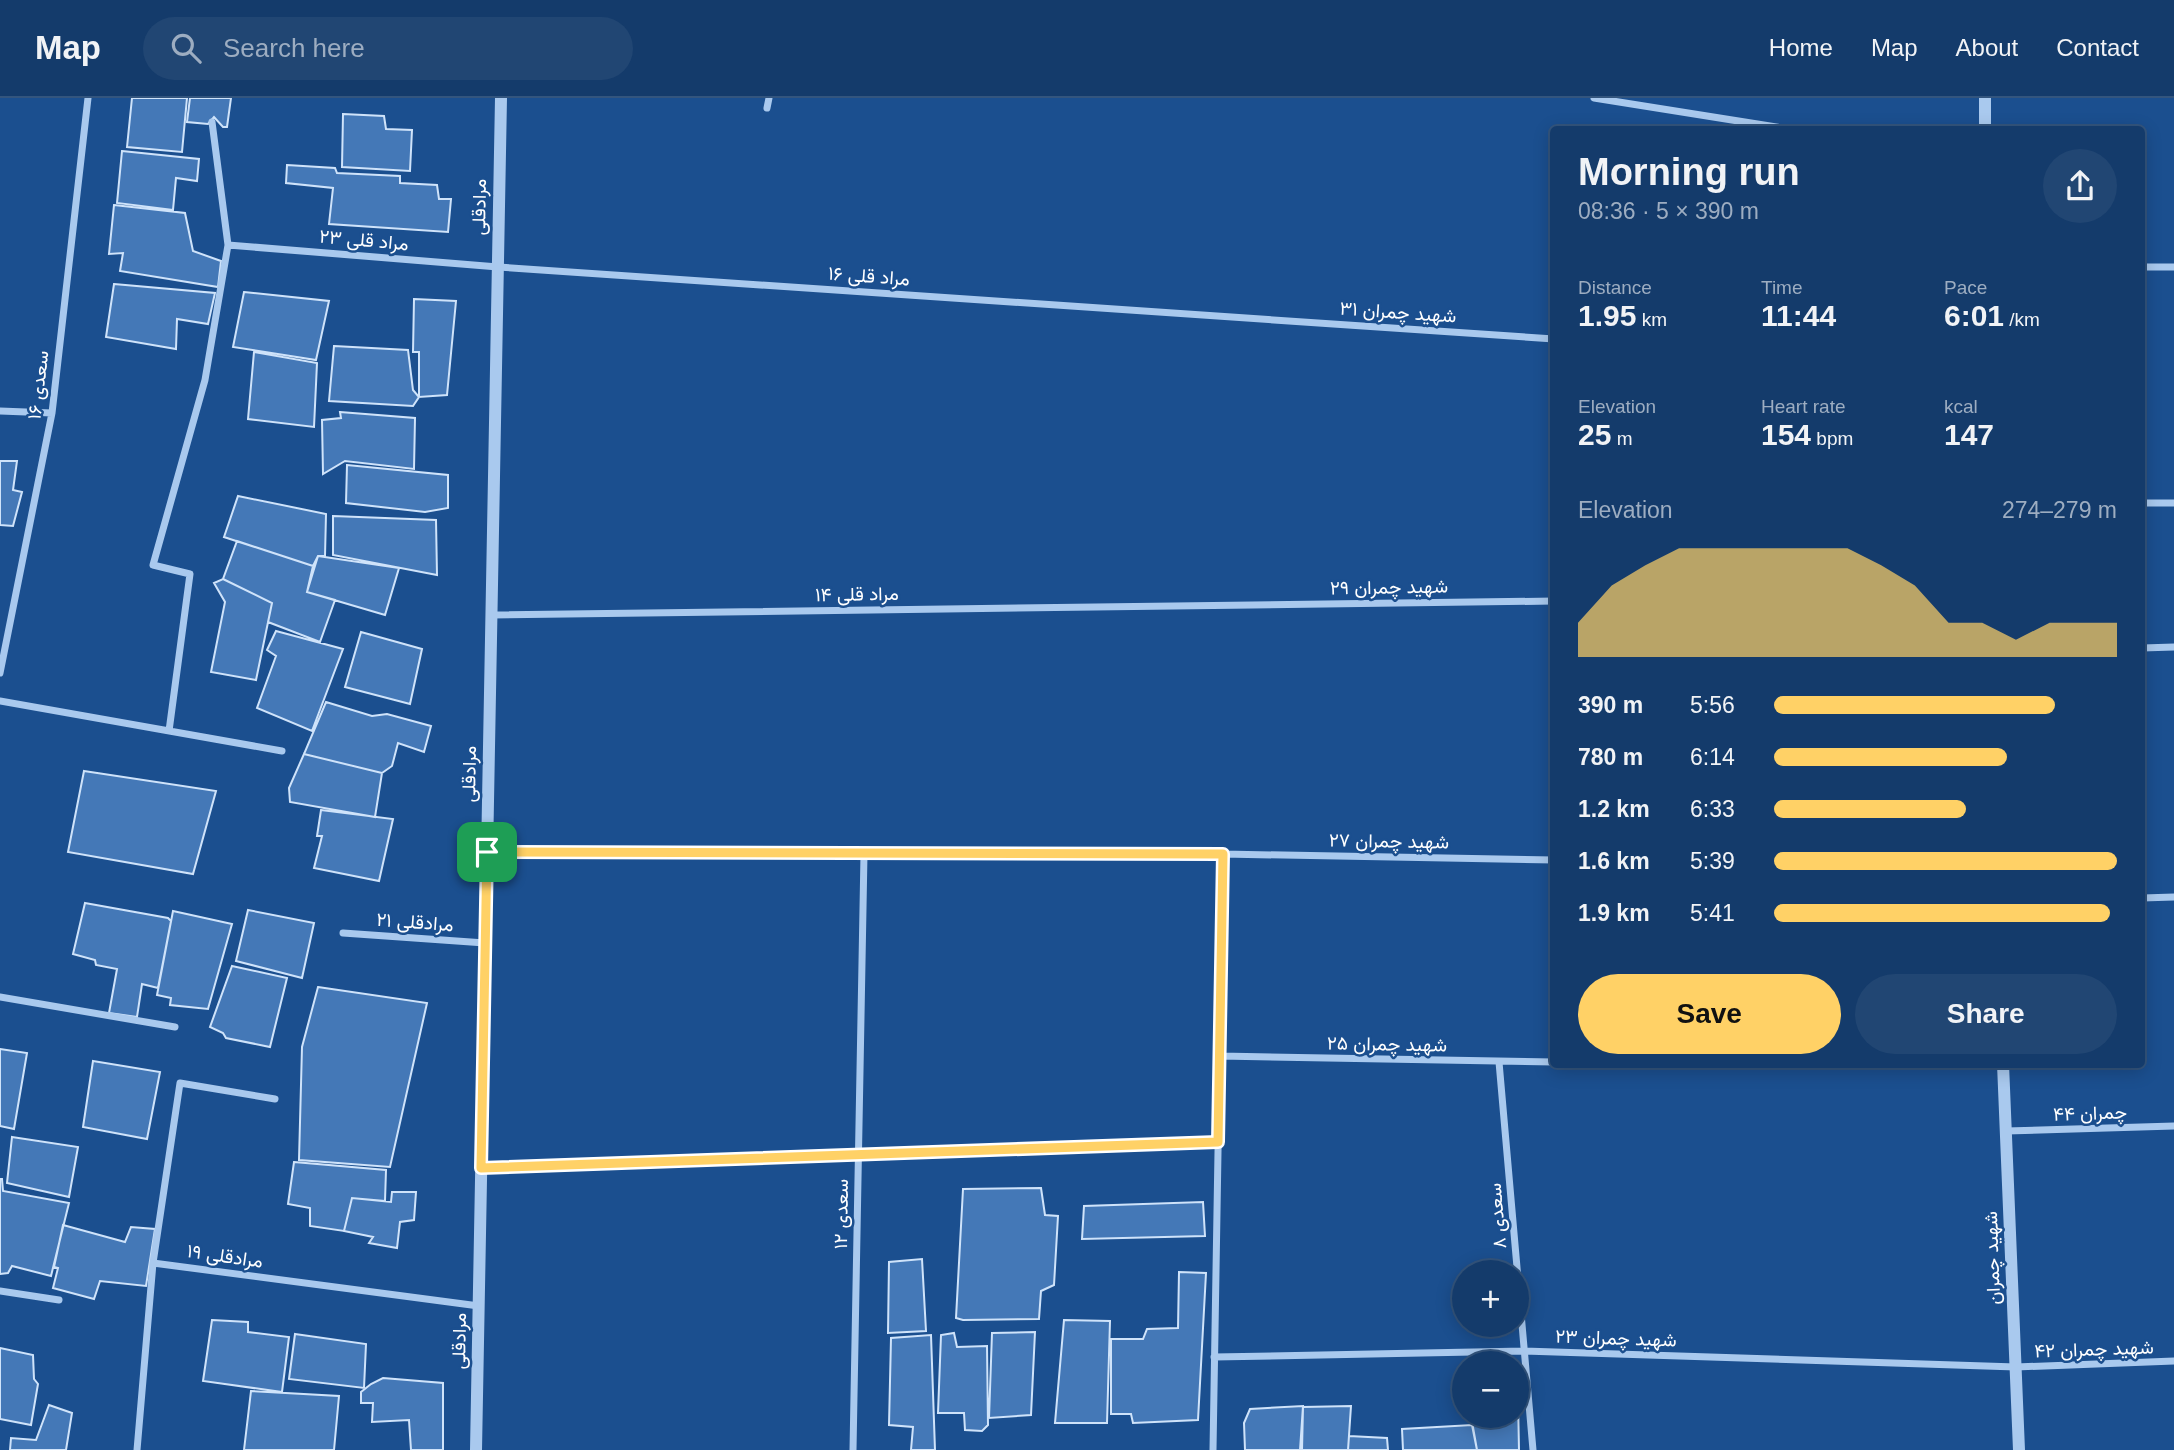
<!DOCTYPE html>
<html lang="en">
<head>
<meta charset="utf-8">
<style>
	body { margin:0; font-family:Arial,Vazirmatn,sans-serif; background:#214673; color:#f1f3f6; height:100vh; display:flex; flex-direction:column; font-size:26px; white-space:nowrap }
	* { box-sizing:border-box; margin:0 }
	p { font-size:23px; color:#9dadc1 }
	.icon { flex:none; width:38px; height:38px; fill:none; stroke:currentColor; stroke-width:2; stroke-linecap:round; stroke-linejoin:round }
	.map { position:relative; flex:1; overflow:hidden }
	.sheet { position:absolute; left:1550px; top:28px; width:595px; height:942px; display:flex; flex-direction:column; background:#143b6b; border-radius:7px; box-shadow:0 4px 18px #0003,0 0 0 2px #33557e }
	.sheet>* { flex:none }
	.controls { position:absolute; left:1452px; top:1162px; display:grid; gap:14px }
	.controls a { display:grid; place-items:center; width:77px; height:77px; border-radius:50%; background:#143b6b; box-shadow:0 4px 18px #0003,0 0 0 2px #33557e; font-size:35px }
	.pin { position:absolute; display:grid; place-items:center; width:60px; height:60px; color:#fff; margin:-30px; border-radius:14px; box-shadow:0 4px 10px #0006 }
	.round { display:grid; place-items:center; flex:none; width:74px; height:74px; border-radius:37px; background:#214673 }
	.headline { display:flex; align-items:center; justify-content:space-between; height:119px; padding:0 28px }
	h1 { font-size:38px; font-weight:700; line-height:52px }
	.stats { display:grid; grid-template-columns:repeat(3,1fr); gap:10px; height:119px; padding:7px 28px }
	.stats div { display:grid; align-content:center }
	.stats b { font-size:30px; font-weight:700 }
	.stats small { font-size:19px; font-weight:400 }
	.stats p { font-size:19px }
	.chart { height:196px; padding:14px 28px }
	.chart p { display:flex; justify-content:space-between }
	.chart svg { width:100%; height:126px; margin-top:7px; fill:#ffd166; opacity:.7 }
	.cta { display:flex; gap:14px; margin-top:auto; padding:14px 28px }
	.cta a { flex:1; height:80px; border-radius:42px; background:#ffd166; color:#111; font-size:28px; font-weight:700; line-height:80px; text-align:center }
	.cta a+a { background:#214673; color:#f1f3f6 }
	ul { padding:0 28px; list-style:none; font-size:23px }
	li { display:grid; grid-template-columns:112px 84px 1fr; align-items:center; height:52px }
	li i { height:18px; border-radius:9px; background:#ffd166 }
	header { display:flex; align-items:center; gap:42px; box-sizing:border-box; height:98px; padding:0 35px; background:#143b6b; border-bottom:2px solid #33557e }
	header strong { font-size:33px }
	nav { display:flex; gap:38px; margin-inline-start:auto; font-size:24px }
	.search { width:490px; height:63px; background:#214673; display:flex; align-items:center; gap:18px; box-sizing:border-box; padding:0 24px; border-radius:38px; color:#9dadc1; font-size:26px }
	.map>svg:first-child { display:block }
	.building { fill:#4478b7; stroke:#cfe3fa; stroke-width:2 }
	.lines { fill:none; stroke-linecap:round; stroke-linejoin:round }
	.minor { stroke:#a9c9ee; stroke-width:7 }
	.tertiary { stroke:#a9c9ee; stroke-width:12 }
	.route-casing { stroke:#fff; stroke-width:14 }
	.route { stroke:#ffd166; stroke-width:9 }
	.labels { text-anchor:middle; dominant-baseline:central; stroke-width:5; stroke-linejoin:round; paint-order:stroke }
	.street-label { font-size:19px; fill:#fff; stroke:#1b4f8f }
</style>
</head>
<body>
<header>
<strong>Map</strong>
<div class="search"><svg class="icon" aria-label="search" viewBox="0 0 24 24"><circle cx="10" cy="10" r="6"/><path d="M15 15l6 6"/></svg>Search here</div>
<nav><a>Home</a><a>Map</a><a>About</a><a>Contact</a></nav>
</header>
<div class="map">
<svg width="2174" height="1352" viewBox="0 0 2174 1352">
	<rect width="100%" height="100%" fill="#1b4f8f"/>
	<path class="building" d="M 132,0 L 187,0 L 182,54 L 127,49 Z
		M 190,0 L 231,0 L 227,29 L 223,29 L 214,19 L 208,26 L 187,24 Z
		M 343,16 L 384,18 L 386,31 L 412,32 L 410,73 L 342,69 Z
		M 122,53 L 199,61 L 197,83 L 176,80 L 173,112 L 117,105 Z
		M 287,67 L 335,70 L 337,75 L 400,78 L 400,85 L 437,87 L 439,101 L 451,101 L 448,134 L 329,126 L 333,90 L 286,85 Z
		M 114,107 L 185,115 L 193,153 L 221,163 L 218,189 L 120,173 L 123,155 L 109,156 Z
		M 114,186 L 215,195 L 208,226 L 177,221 L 176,251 L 106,239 Z
		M 244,194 L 329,203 L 316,262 L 233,249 Z
		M 414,201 L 456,203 L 447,297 L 419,299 L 419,254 L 413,254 Z
		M 334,248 L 408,252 L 413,292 L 419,299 L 413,308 L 329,303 Z
		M 254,254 L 317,265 L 314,329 L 248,321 Z
		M 340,314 L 415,320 L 414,371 L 345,363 L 323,376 L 322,322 L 341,320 Z
		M 0,363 L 17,363 L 13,392 L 22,394 L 13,428 L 0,427 Z
		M 347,367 L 448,377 L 448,410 L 425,414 L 346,405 Z
		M 238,398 L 326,416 L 325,458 L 318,458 L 313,468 L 224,439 Z
		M 333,418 L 436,422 L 437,477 L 333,457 Z
		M 237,443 L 313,468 L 307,494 L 335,502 L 320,544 L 268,524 L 272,505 L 223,481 Z
		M 318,458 L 399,470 L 385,517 L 307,494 Z
		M 223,481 L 272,505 L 256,582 L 211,574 L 225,504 L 214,485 Z
		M 276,533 L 343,551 L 312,633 L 257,610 L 276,558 L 267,552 Z
		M 361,534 L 422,551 L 410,606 L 345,589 Z
		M 326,604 L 372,618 L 387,616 L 431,628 L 424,654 L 398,645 L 392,668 L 382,675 L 304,656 Z
		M 304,656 L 382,675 L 375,719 L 290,704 L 289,690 Z
		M 84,673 L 216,693 L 193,776 L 68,754 Z
		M 321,712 L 393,721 L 379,783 L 314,770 L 322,738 L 317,738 Z
		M 85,805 L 168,820 L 171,823 L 158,890 L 142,886 L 137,919 L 109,915 L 117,871 L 96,867 L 95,862 L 73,856 Z
		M 248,812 L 314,825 L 302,880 L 236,863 Z
		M 173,813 L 232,826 L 208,911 L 170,907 L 171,900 L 157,897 Z
		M 232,868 L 287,880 L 270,949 L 226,940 L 223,935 L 210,929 Z
		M 318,889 L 427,905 L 390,1069 L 299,1062 L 302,949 Z
		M 0,951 L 27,955 L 14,1031 L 0,1028 Z
		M 93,963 L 160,974 L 147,1041 L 83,1029 Z
		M 12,1039 L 78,1049 L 69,1099 L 7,1085 Z
		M 294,1064 L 386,1072 L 385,1103 L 352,1100 L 344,1133 L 310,1128 L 310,1110 L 288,1106 Z
		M 0,1081 L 2,1081 L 3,1093 L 69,1105 L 51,1178 L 12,1168 L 8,1175 L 0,1176 Z
		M 1041,1090 L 1045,1117 L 1058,1118 L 1054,1187 L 1041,1193 L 1039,1221 L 963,1222 L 956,1220 L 963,1091 Z
		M 392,1094 L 416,1094 L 414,1122 L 400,1124 L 397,1150 L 369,1145 L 373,1139 L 344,1133 L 352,1100 L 391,1104 Z
		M 1203,1104 L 1205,1138 L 1082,1141 L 1084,1108 Z
		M 63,1127 L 125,1144 L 131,1129 L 155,1131 L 146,1188 L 100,1183 L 94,1201 L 53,1190 L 58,1170 L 54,1169 Z
		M 922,1161 L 926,1233 L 888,1235 L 889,1164 Z
		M 1179,1174 L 1206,1175 L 1198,1322 L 1133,1325 L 1131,1316 L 1111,1316 L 1111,1241 L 1143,1241 L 1147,1231 L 1178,1230 Z
		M 212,1222 L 248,1224 L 248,1234 L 289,1239 L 282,1294 L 203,1283 Z
		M 1064,1222 L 1110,1223 L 1107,1325 L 1055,1325 Z
		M 1035,1234 L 1031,1317 L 989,1320 L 992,1235 Z
		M 954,1235 L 957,1249 L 987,1248 L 988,1327 L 982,1333 L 965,1332 L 964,1315 L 938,1315 L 941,1237 Z
		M 295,1236 L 366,1246 L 364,1290 L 289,1281 Z
		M 931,1237 L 935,1352 L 911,1352 L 913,1329 L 889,1327 L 891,1240 Z
		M 0,1250 L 33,1257 L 34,1281 L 38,1286 L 31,1327 L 0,1321 Z
		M 383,1280 L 443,1285 L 443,1352 L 411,1352 L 409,1322 L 372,1324 L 373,1305 L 361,1305 L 361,1294 L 371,1286 Z
		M 251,1293 L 339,1298 L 334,1352 L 244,1352 Z
		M 1518,1301 L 1519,1352 L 1477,1352 L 1471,1318 L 1517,1318 Z
		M 49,1307 L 72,1315 L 66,1352 L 10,1352 L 11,1340 L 36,1342 Z
		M 1303,1308 L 1300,1352 L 1245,1352 L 1244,1325 L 1250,1311 Z
		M 1351,1308 L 1348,1352 L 1302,1352 L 1303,1309 Z
		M 1472,1327 L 1477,1352 L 1403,1352 L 1402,1331 Z
		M 1349,1338 L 1387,1340 L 1388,1352 L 1348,1352 Z"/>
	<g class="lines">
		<path class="minor" d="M 1594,0 L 1795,32
			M 767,10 L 769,0
			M 228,147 L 498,169 L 1554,241
			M 2142,169 L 2174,169
			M 0,313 L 52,315
			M 2142,405 L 2174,405
			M 491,517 L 1554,503
			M 2142,550 L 2174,549
			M 0,575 L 52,315 L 88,0
			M 0,603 L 282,653
			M 169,633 L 190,476 L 153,467 L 205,282 L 228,147 L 212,24
			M 487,755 L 1223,756 L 1554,762
			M 2142,800 L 2174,799
			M 343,835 L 485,845
			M 0,899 L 175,929
			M 1220,958 L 1554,964
			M 1499,964 L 1533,1352
			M 2006,1033 L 2174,1028
			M 481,1070 L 1218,1044
			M 153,1165 L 180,985 L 275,1001
			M 0,1193 L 59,1202
			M 1214,1259 L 1524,1253 L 2016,1269 L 2174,1263
			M 137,1352 L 153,1165 L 479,1208
			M 853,1352 L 864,756
			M 1213,1352 L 1223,756"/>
		<path class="tertiary" d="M 1985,0 L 1985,32
			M 2003,966 L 2019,1352
			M 476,1352 L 501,0"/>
	</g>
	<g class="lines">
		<g class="route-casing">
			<path id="route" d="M 487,754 L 1223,756 L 1218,1044 L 481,1070 Z"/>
		</g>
		<use href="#route" class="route"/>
	</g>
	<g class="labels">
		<g class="street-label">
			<text transform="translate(479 109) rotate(-89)">مرادقلی</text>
			<text transform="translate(364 142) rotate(5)">مراد قلی ۲۳</text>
			<text transform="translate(869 178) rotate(4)">مراد قلی ۱۶</text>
			<text transform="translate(1398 214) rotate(4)">شهید چمران ۳۱</text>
			<text transform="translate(38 287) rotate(-83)">سعدی ۱۶</text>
			<text transform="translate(1389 489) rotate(-1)">شهید چمران ۲۹</text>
			<text transform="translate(857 496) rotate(-1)">مراد قلی ۱۴</text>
			<text transform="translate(469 676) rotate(-89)">مرادقلی</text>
			<text transform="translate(1389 743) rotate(1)">شهید چمران ۲۷</text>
			<text transform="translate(415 824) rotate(4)">مرادقلی ۲۱</text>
			<text transform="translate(1387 946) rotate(1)">شهید چمران ۲۵</text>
			<text transform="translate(2090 1015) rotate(-2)">چمران ۴۴</text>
			<text transform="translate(841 1116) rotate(-89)">سعدی ۱۲</text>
			<text transform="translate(1497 1118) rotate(-95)">سعدی ۸</text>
			<text transform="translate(225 1158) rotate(8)">مرادقلی ۱۹</text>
			<text transform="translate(1992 1160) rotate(-92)">شهید چمران</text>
			<text transform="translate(1616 1240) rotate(2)">شهید چمران ۲۳</text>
			<text transform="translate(459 1243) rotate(-89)">مرادقلی</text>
			<text transform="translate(2094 1251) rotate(-2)">شهید چمران ۴۲</text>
		</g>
	</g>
</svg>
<div class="controls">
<a>+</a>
<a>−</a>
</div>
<div class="pin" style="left:487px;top:754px;background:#1e9e55"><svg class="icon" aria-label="arrive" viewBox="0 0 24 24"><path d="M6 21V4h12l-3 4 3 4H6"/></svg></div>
<section class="sheet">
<div class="headline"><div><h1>Morning run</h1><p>08:36 · 5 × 390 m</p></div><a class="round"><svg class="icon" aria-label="share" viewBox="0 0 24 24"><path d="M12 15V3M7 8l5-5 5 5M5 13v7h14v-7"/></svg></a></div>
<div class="stats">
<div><p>Distance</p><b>1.95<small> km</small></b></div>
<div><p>Time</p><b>11:44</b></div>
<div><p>Pace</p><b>6:01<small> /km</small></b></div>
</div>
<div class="stats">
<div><p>Elevation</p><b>25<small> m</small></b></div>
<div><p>Heart rate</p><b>154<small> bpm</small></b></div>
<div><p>kcal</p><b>147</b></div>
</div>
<div class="chart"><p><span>Elevation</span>274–279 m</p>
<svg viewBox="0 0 160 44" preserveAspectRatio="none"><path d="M0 44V32L10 19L20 12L30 6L40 6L50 6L60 6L70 6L80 6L90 12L100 19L110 32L120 32L130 38L140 32L150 32L160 32V44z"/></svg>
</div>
<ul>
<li><b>390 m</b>5:56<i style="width:82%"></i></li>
<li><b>780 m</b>6:14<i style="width:68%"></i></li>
<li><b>1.2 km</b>6:33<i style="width:56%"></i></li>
<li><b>1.6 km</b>5:39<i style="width:100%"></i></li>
<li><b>1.9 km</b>5:41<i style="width:98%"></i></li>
</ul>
<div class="cta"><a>Save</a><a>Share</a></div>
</section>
</div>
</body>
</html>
